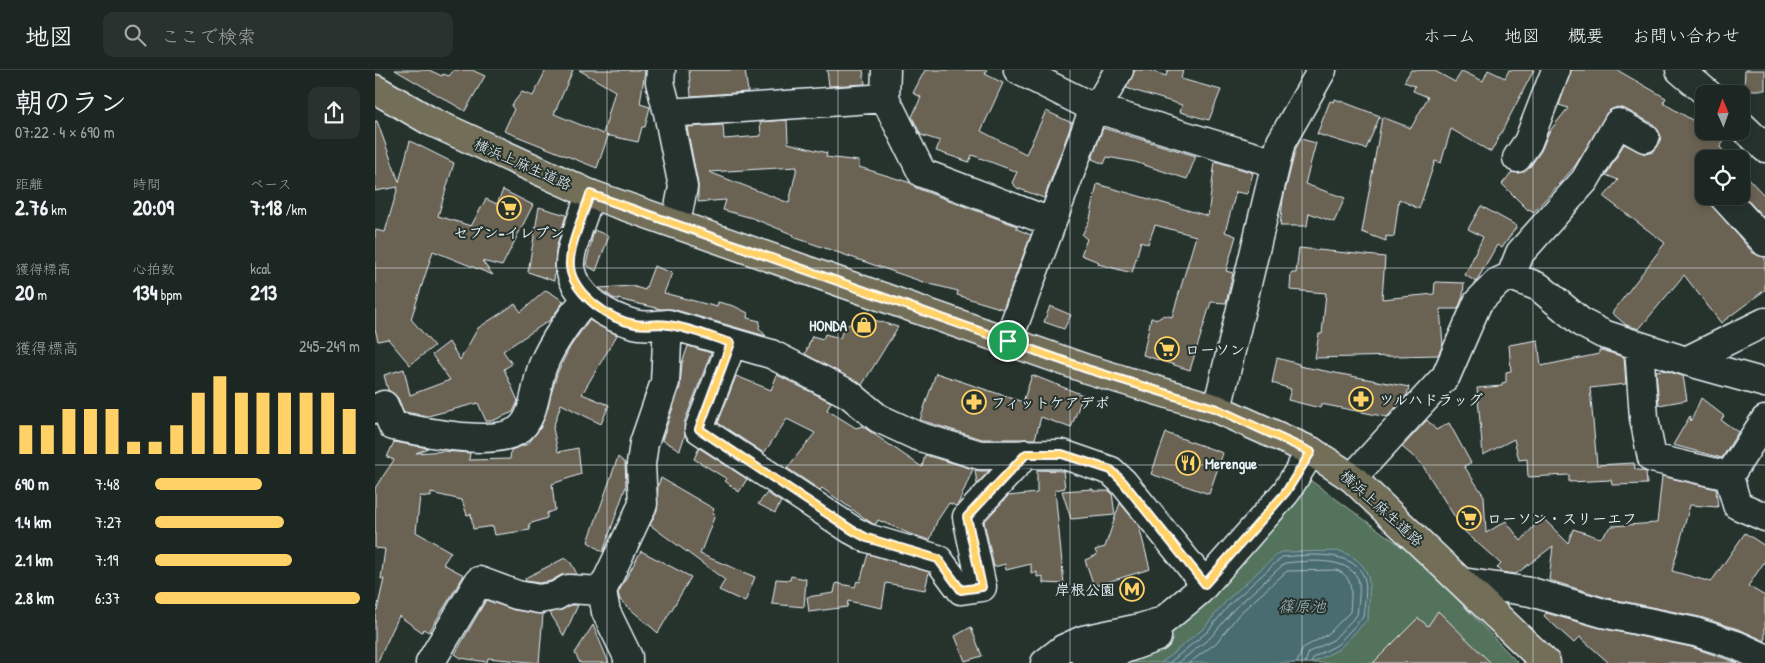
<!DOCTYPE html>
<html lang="ja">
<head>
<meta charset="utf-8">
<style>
	body { margin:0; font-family:"Patrick Hand","Klee One",sans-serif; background:#29322f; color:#f1f3f6; height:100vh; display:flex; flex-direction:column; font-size:19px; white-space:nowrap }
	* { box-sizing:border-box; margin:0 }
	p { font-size:16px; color:#a0a5a5 }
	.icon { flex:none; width:28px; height:28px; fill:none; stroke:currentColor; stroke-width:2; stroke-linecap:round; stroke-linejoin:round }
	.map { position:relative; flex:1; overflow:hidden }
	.panel { display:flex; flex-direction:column; background:#1c2622; width:375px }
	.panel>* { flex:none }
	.needle { width:32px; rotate:358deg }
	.buttons { position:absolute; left:1320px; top:15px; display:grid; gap:10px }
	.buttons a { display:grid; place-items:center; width:55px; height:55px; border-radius:10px; background:#1c2622; box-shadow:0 2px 8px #0003,0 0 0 1px #3a4340; font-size:25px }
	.pin { position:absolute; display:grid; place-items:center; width:42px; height:42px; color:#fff; margin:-21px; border:2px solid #fff; border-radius:50%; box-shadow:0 1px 5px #0007 }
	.round { display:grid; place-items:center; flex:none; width:52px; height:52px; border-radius:10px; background:#29322f }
	.headline { display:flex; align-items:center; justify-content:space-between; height:85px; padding:0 15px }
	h1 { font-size:28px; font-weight:700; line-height:38px }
	.stats { display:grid; grid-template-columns:repeat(3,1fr); gap:8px; height:85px; padding:5px 15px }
	.stats div { display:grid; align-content:center }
	.stats b { font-size:21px; font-weight:700 }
	.stats small { font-size:14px; font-weight:400 }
	.stats p { font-size:14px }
	.chart { height:140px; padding:10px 15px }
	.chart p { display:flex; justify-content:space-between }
	.chart svg { width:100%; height:90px; margin-top:5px; stroke:#ffd166; stroke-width:6 }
	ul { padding:0 15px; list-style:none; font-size:16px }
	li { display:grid; grid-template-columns:80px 60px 1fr; align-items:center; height:38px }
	li i { height:12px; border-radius:6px; background:#ffd166 }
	header { display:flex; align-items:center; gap:30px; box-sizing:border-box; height:70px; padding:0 25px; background:#1c2622; border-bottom:1px solid #3a4340 }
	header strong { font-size:24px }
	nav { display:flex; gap:28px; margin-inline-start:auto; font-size:18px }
	.search { width:350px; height:45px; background:#29322f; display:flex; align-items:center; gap:12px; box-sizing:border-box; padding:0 18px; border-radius:10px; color:#a0a5a5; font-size:19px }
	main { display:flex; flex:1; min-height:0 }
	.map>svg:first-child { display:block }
	.green { fill:#53735c; stroke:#9eb2aa }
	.water { fill:#496c6f; stroke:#89a1a6 }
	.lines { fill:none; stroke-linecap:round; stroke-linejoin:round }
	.shore { stroke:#a8bcc1; stroke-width:1 }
	.building { fill:#6b6253; stroke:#e8f1f8; fill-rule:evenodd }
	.minor-casing { stroke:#e8f1f8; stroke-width:31 }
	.major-casing { stroke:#e8f1f8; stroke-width:31 }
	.minor { stroke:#26332d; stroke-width:28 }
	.major { stroke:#726e59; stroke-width:28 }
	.route-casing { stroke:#fff; stroke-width:10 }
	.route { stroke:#ffd166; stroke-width:6 }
	.grid { fill:none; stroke:#e8f1f8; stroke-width:1; stroke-opacity:0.55 }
	.labels { text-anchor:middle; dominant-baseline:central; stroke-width:4; stroke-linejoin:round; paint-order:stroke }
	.street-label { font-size:15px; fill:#e8f1f8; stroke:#26332d }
	.poi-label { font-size:15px; font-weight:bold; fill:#e8f1f8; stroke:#26332d; text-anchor:start }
	.water-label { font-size:16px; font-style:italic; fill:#a8bcc1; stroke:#26332d }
</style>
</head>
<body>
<header>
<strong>地図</strong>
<div class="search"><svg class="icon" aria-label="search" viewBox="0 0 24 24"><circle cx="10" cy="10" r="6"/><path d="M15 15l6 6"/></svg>ここで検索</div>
<nav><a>ホーム</a><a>地図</a><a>概要</a><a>お問い合わせ</a></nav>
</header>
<main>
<section class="panel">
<div class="headline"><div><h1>朝のラン</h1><p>07:22 · 4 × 690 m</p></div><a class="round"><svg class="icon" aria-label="share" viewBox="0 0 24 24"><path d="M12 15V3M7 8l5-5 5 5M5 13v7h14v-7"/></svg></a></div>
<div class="stats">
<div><p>距離</p><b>2.76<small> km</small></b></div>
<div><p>時間</p><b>20:09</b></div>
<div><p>ペース</p><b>7:18<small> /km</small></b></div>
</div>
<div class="stats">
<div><p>獲得標高</p><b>20<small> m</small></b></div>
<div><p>心拍数</p><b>134<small> bpm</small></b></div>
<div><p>kcal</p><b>213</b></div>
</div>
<div class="chart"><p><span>獲得標高</span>245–249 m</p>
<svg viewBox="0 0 160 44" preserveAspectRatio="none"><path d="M5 44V30M15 44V30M25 44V22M35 44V22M45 44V22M55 44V38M65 44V38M75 44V30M85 44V14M95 44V6M105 44V14M115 44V14M125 44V14M135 44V14M145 44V14M155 44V22"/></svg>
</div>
<ul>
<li><b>690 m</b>7:48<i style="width:52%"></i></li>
<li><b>1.4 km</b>7:27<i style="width:63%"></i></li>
<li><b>2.1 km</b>7:19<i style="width:67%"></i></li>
<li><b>2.8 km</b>6:37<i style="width:100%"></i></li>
</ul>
</section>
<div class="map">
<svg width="1390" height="593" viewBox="0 0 1390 593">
	<rect width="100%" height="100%" fill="#26332d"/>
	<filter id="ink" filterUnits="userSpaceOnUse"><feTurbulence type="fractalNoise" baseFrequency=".02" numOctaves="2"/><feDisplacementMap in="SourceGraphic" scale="10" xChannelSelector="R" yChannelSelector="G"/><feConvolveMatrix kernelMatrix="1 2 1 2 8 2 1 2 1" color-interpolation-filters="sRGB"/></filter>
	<g filter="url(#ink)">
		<path class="green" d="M 935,410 L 1045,490 L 1143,593 L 683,593 L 824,531 Z"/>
		<path class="water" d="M 965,481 C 1002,495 994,516 993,549 L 964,579 L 937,593 L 786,593 L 829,558 L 852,530 L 905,482 Z"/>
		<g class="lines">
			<path class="shore" d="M 794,593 L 832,562 L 855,534 L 907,487 C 932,485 978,479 989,507 C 993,517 989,536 988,547 L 962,575 L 939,587 L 936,593
				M 803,593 L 836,567 L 860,538 L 910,493 C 931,491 973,486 983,509 C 986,517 983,535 982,545 L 958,570 L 934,582 L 930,593
				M 814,593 L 841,573 L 865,543 L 912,501 L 961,500 C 980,506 976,526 975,542 L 953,564 L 928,578 L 922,593"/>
		</g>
		<path class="building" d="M 20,0 L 54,0 L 67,6 L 68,4 L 74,6 L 79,0 L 97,0 L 110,6 L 90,41 Z
			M 171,0 L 198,0 L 179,44 L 228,64 L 240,21 L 204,0 L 270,0 L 265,34 L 275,37 L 270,57 L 267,57 L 263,72 L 231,65 L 233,66 L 222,98 L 129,61 L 139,39 L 136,36 L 147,22 L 158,26 Z
			M 314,0 L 370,0 L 373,22 L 316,26 Z
			M 452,0 L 488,0 L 490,14 L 454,16 Z
			M 550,0 L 612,0 L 610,4 L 628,13 L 606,61 L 651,84 L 671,41 L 697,53 L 669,128 L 642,118 L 637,113 L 642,102 L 597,85 L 594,92 L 561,81 L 565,71 L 546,65 L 537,47 L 546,27 L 538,23 Z
			M 760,0 L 773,0 L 791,6 L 793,0 L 808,0 L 806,9 L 846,20 L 834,50 L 805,42 L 807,35 L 751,18 Z
			M 1036,0 L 1058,0 L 1080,12 L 1087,1 L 1108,11 L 1113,0 L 1130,8 L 1134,0 L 1159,0 L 1116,82 L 1076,59 L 1066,93 L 1060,91 L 1044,139 L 1024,129 L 1019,167 L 1011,166 L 1011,171 L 987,162 L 1007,47 L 1036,58 L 1053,27 L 1038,21 L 1040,16 L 1029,12 Z
			M 1196,0 L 1242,0 L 1291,28 L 1288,33 L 1329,57 L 1329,61 L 1352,61 L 1354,64 L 1345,77 L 1355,89 L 1329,89 L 1329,126 L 1378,183 L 1390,187 L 1390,220 L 1346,253 L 1309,205 L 1264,259 L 1251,255 L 1237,243 L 1290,173 L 1229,127 L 1243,110 L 1231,105 L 1249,74 L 1270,84 L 1278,82 L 1283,76 L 1286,67 L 1283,60 L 1278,54 L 1250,39 L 1242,37 L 1235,40 L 1200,96 L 1159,142 L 1154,139 L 1153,140 L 1127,114 L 1137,102 L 1148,102 L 1155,97 L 1166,81 L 1174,62 L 1193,38 L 1184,35 Z
			M 1370,0 L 1390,0 L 1390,20 L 1369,20 Z
			M 960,29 L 1005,46 L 991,79 L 942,64 L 955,31 L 959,32 Z
			M 412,50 L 413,73 L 452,83 L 451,87 L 484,91 L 484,97 L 536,113 L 541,118 L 642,156 L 642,159 L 656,165 L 628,239 L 582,225 L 583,221 L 551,213 L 418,167 L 419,165 L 377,148 L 348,140 L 351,130 L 323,132 L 323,114 L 312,57 L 348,55 L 349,69 L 386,66 L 385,52 ZM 422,97 L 414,133 L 334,102 Z
			M 0,51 L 2,51 L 24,112 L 35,71 L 79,93 L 63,146 L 96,156 L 111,129 L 122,134 L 128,120 L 158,135 L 127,196 L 107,191 L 118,205 L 58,181 L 36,249 L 59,276 L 35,295 L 13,269 L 3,271 L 0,259 L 0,160 L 10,162 L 23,117 L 0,121 Z
			M 728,58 L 821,86 L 812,109 L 760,92 L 732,87 L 729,94 L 717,89 Z
			M 926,69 L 941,73 L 930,114 L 970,128 L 959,152 L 934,143 L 932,156 L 905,156 L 908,129 L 921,78 Z
			M 840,91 L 878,103 L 872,124 L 861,122 L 850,162 L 861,166 L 851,201 L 858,203 L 851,233 L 836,232 L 815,300 L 768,285 L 776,248 L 783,249 L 789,245 L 797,247 L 821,166 L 780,155 L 773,174 L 766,171 L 757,203 L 723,194 L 724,192 L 706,185 L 712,169 L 707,165 L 715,149 L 722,114 L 833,146 Z
			M 1366,101 L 1390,126 L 1390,149 L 1366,123 Z
			M 1106,136 L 1142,156 L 1127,178 L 1122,175 L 1101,212 L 1090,205 L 1108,167 L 1093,159 Z
			M 164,137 L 191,145 L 181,179 L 179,211 L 153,202 Z
			M 219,160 L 234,166 L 221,201 L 211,195 Z
			M 924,178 L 1010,187 L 1007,229 L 1059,224 L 1060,212 L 1089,213 L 1088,226 L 1083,239 L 1065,239 L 1068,275 L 1063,285 L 940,288 L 944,264 L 947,264 L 951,223 L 915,220 L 916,203 L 921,203 Z
			M 279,196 L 297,203 L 289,223 L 342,237 L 343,232 L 359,236 L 373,243 L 372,248 L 385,251 L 384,258 L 391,266 L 297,239 L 286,239 L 238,228 L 224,218 L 257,216 L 270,220 Z
			M 171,220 L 189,231 L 175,250 L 128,281 L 137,294 L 129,299 L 143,331 L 138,342 L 117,351 L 111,351 L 103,333 L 53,346 L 29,342 L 23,328 L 13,320 L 9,305 L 29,299 L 35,325 L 75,310 L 57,285 L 74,272 L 85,290 L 103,258 L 140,234 L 146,242 Z
			M 675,236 L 696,245 L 689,259 L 669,252 Z
			M 489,247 L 523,257 L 487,315 L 430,284 L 437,266 L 448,269 L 450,264 L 465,268 L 469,257 Z
			M 214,250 L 242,265 L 207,324 L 234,335 L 226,354 L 186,334 L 178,358 L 183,382 L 203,378 L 206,404 L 177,414 L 180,440 L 172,443 L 172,448 L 154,454 L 155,460 L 120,465 L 118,456 L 98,459 L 96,444 L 92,445 L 87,430 L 56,423 L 56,427 L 45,426 L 41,462 L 76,482 L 68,494 L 89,505 L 54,562 L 48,559 L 47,562 L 24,546 L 2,593 L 0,593 L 0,539 L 2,540 L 9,509 L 6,509 L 10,479 L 0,478 L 0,418 L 19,390 L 12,387 L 19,372 L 53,378 L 41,383 L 69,381 L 95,383 L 94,390 L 135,389 L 136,380 L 153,374 L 166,357 L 183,301 L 195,277 Z
			M 1163,270 L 1166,296 L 1224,284 L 1224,280 L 1226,280 L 1249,287 L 1251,314 L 1215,318 L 1222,395 L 1259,393 L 1260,399 L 1271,402 L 1272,414 L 1237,415 L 1236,410 L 1194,412 L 1194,405 L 1153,407 L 1152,389 L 1144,390 L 1139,369 L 1108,385 L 1102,318 L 1127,316 L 1127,313 L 1131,312 L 1131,302 L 1136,301 L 1134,275 Z
			M 313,276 L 336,283 L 309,353 L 310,365 L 305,380 L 287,370 L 305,317 L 307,293 Z
			M 902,288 L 924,294 L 924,296 L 1034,317 L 1032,325 L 1012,347 L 946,334 L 945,338 L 913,330 L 916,319 L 897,313 Z
			M 1288,300 L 1308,306 L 1312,330 L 1284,335 L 1281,301 Z
			M 561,303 L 648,332 L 657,305 L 708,325 L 696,358 L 666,347 L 660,369 L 607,369 L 545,350 Z
			M 402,305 L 456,332 L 452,340 L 481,358 L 487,356 L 547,397 L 550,385 L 598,399 L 584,432 L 581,436 L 574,433 L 562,451 L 555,470 L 535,464 L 503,450 L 501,454 L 498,454 L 447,418 L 445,420 L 412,398 L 440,363 L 412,349 L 389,383 L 343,353 L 361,306 L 396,320 Z
			M 1326,328 L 1349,346 L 1346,350 L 1363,362 L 1347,388 L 1298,375 L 1315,346 L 1316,351 Z
			M 1052,350 L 1061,360 L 1074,353 L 1096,393 L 1089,396 L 1109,426 L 1111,463 L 1131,451 L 1146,471 L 1167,447 L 1193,473 L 1198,459 L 1225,468 L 1237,456 L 1282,453 L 1287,406 L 1341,419 L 1343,437 L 1315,435 L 1297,501 L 1336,512 L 1370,463 L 1390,476 L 1390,491 L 1373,516 L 1390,526 L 1390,571 L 1366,560 L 1325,547 L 1232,528 L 1174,510 L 1178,476 L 1141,504 L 1126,502 L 1122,498 L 1126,494 L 1088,460 L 1046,393 L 1027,377 Z
			M 791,363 L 848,383 L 834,424 L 776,404 Z
			M 324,378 L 372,409 L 364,422 L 350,411 L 352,409 L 319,389 Z
			M 243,387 L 250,393 L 251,416 L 228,482 L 213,472 Z
			M 600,400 L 605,401 L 614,401 L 602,414 Z
			M 662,400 L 688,401 L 690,418 L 680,420 L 689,514 L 668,513 L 668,506 L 662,507 L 662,502 L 656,503 L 656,494 L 631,500 L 630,494 L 619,497 L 609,452 L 633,426 L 662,423 Z
			M 286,408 L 339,439 L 337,444 L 340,445 L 325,484 L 380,507 L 370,532 L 344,520 L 350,510 L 275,455 L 282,440 L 283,415 Z
			M 718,419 L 718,421 L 734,421 L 737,423 L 740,445 L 696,449 L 687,421 Z
			M 392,423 L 406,432 L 400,443 L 383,434 Z
			M 745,433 L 764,456 L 775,499 L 719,516 L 710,490 L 722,485 L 720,480 L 730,477 Z
			M 266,481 L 316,507 L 283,563 L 245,530 L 243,523 Z
			M 493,484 L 554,502 L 550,520 L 511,513 L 507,538 L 473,531 L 472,537 L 434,542 L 432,527 L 459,523 L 461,513 L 480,517 L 482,511 L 485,512 Z
			M 190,488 L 196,493 L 202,504 L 186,505 L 176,511 L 164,513 L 151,511 L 150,508 Z
			M 416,506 L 431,509 L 429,537 L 397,534 L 401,509 L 415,510 Z
			M 111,530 L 139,540 L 168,544 L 164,593 L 113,588 L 112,592 L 86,588 L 80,584 Z
			M 197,535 L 203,535 L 189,566 L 175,543 Z
			M 1063,541 L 1116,593 L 998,593 L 1043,548 L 1053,556 Z
			M 1171,543 L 1225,558 L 1316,577 L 1363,593 L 1234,593 L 1205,567 L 1199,573 L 1169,546 Z
			M 218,555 L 234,593 L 205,593 L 200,583 Z
			M 596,557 L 607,586 L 590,591 L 580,566 Z"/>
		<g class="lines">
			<g class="minor-casing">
				<path id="minor" d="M 286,0 L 285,12 L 293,43 L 308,117 L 301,153
					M 511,0 L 510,28 L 547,103 L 676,152
					M 643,0 L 719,38 L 900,93
					M 1305,0 L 1333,24
					M 293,43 L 510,28
					M 1366,55 L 1390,78
					M 1142,88 L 1153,72 L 1181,0
					M 215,124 C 210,143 193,180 195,198 C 200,227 232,247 259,254 C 270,257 282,255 293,254 L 396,284 L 474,324 L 503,348 L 542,366 L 605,385 L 687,384 L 736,401 L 748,412 L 830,514
					M 1348,126 L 1390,172
					M 1136,206 L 1145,183 L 1210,110 L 1243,53 L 1270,68
					M 633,271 L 719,38 L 729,26 L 744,0
					M 357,273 L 324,359 L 477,460 L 492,468 L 563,489 L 586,520 L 607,517 L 592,447 L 651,384
					M 1264,277 L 1269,348 L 1277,388 L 1354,406
					M 1311,291 L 1390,313
					M 0,339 L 9,335 L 18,356 C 48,361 115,377 142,361 C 161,349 160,314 168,295 C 177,273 196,246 212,228
					M 842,339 L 906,72 L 947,0
					M 1390,350 L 1354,406 L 1362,435 L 1390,447
					M 977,408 L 1071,306 L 1103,232 L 1123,212 L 1136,206 L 1164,217 L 1207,253 L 1228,264 L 1311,291 L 1390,252
					M 1087,512 L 1156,522 L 1228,543 L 1320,562 L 1361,575 L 1390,588
					M 55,593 L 104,511 L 142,525 L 164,529 L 181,526 L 193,519 L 227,521
					M 253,593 L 253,587 L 231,542 L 227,521 L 268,434 L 266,394 L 269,373 L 290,312 L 293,254
					M 670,593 L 688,579 L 708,570 L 765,558 L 788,551 L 824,521 L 911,422 L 936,381
					M 711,593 L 782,567"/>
			</g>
			<g class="major-casing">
				<path id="major" d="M 0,19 L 55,51 L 215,124 L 712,299 L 842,339 L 936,381 L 977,408 L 1171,593"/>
			</g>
			<use href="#minor" class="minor"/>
			<use href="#major" class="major"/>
		</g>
	</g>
	<g class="lines" filter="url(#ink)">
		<g class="route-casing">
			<path id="route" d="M 215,124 L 712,299 L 842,339 L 936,382 L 911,422 L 830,514 L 748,412 L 736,400 L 687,384 L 651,384 L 592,447 L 607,517 L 586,520 L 563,489 L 492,468 L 477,460 L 324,359 L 356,273 C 336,267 315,258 294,255 C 283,253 272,256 260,254 C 235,250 198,224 195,197 C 193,178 209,144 215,124 Z"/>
		</g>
		<use href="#route" class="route"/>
	</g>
	<path class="grid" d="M 232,0 L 232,593M 463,0 L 463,593M 695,0 L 695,593M 927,0 L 927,593M 1158,0 L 1158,593M 0,198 L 1390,198M 0,395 L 1390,395"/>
	<defs>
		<g id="supermarket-ring" transform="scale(1.25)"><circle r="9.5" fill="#26332d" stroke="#ffd166" stroke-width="1.5"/><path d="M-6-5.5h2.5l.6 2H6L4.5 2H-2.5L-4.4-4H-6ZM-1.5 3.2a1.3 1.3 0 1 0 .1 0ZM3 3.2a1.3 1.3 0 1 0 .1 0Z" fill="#ffd166"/></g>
		<g id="shop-ring" transform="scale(1.25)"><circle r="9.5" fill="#26332d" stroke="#ffd166" stroke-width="1.5"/><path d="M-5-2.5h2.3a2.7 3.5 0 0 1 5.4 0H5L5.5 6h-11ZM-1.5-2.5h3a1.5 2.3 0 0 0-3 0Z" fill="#ffd166"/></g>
		<g id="pharmacy-ring" transform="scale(1.25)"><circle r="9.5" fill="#26332d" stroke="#ffd166" stroke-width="1.5"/><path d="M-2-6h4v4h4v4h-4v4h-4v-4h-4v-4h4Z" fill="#ffd166"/></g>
		<g id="restaurant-ring" transform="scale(1.25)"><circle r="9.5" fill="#26332d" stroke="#ffd166" stroke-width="1.5"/><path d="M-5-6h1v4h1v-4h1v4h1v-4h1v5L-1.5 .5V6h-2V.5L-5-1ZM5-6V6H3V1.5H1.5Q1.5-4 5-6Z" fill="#ffd166"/></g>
		<g id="metro-ring" transform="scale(1.25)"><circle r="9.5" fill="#26332d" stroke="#ffd166" stroke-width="1.5"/><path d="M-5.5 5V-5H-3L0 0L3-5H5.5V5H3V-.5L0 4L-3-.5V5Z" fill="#ffd166"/></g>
	</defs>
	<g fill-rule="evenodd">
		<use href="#supermarket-ring" x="134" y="138"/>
		<use href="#shop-ring" x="489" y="255"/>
		<use href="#supermarket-ring" x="792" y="279"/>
		<use href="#pharmacy-ring" x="986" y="329"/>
		<use href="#pharmacy-ring" x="599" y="332"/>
		<use href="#restaurant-ring" x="813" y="393"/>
		<use href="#supermarket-ring" x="1094" y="448"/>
		<use href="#metro-ring" x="757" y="519"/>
	</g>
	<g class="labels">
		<g class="street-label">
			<text transform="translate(148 94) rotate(24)">横浜上麻生道路</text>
			<text transform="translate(1007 438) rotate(42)">横浜上麻生道路</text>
		</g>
		<g class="poi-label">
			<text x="134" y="162" text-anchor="middle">セブン-イレブン</text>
			<text x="472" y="255" text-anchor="end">HONDA</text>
			<text x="810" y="279">ローソン</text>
			<text x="1004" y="329">ツルハドラッグ</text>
			<text x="616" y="332">フィットケアデポ</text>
			<text x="830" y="393">Merengue</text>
			<text x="1112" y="448">ローソン・スリーエフ</text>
			<text x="740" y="519" text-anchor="end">岸根公園</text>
		</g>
		<g class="water-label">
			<text x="927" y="536">篠原池</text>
		</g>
	</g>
</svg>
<div class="buttons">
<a><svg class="needle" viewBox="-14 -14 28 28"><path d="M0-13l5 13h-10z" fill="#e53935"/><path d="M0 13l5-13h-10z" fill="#a0a5a5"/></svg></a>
<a><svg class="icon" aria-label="locate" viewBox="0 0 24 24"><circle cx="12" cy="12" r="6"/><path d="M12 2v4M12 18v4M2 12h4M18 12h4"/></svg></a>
</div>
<div class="pin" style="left:633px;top:271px;background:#1e9e55"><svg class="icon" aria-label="arrive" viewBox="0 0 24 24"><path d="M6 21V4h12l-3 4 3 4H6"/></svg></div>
</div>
</main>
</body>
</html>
